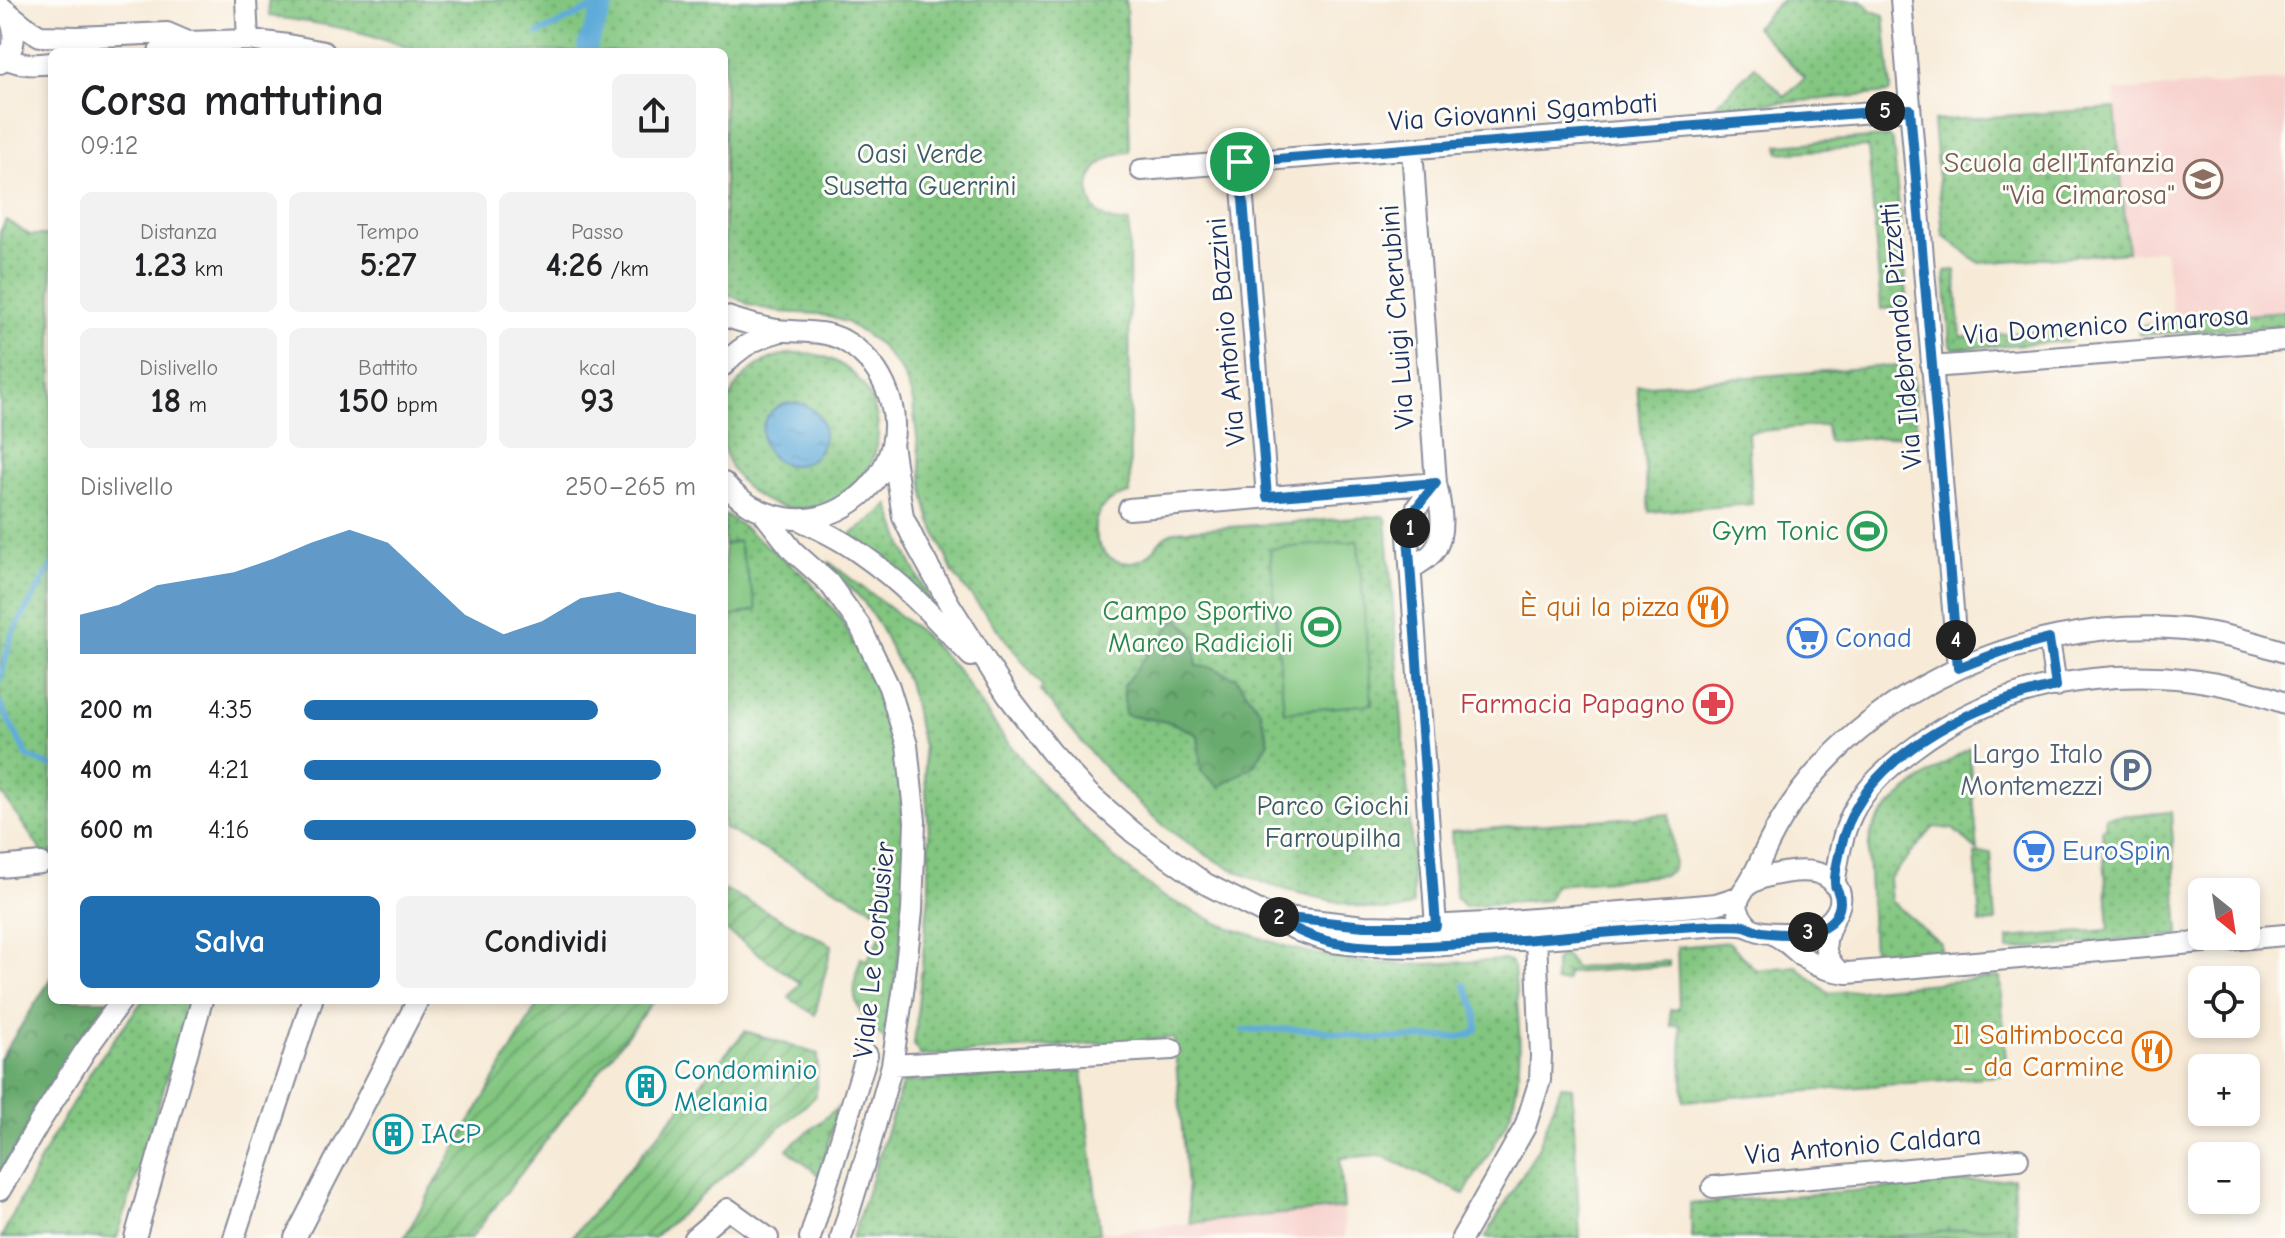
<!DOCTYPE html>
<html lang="it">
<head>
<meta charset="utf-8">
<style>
	body { margin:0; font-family:"Comic Neue",sans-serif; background:#f2f2f2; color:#202124; height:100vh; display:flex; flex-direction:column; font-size:30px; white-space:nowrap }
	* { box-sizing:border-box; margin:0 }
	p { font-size:26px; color:#757577 }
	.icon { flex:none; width:44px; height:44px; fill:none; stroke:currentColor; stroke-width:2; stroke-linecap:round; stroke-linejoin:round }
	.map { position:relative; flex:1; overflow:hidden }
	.side { position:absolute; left:48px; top:48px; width:680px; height:956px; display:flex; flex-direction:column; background:#fff; border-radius:12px; box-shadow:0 4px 12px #0003 }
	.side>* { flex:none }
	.needle { width:52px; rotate:150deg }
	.tools { position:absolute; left:2188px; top:878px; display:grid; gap:16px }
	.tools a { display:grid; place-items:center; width:72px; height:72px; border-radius:12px; background:#fff; box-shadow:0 4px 12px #0003; font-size:40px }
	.pin { position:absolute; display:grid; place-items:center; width:68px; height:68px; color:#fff; margin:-34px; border:4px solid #fff; border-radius:50%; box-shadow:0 2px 8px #0007 }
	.km { position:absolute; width:40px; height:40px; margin:-20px; border-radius:50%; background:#222; color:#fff; font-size:22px; line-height:40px; text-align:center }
	.round { display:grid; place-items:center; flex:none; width:84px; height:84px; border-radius:12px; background:#f2f2f2 }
	.head { display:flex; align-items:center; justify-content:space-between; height:136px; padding:0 32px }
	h1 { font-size:44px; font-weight:600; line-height:60px }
	.figures { display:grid; grid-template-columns:repeat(3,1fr); gap:12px; height:136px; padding:8px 32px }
	.figures div { display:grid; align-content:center; border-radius:12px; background:#f2f2f2; text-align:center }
	.figures b { font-size:34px; font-weight:600 }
	.figures small { font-size:22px; font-weight:400 }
	.figures p { font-size:22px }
	.chart { height:224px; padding:16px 32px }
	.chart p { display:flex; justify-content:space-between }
	.chart svg { width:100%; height:144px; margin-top:8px; fill:#1f6fb2; opacity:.7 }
	.primary-button { display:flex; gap:16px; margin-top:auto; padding:16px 32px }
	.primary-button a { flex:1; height:92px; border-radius:12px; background:#1f6fb2; color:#fff; font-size:32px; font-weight:600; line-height:92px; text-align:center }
	.primary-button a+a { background:#f2f2f2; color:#202124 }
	ul { padding:0 32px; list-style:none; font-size:26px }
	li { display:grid; grid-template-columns:128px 96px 1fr; align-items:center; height:60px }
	li i { height:20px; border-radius:10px; background:#1f6fb2 }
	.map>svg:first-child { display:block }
	.built { fill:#f7d0cc }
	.grass { fill:url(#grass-dots); stroke:#4e7a6f; stroke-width:2 }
	.forest { fill:url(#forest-crowns); stroke:#426d66; stroke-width:2 }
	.garden { fill:url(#garden-furrows); stroke:#4e7a6f; stroke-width:2 }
	.pitch { fill:#82c680; stroke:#4e7a6f; stroke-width:2 }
	.water { fill:url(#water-ripples); stroke:#3e6e9c; stroke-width:2 }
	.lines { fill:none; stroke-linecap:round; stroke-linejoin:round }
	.stream { stroke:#60acd9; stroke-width:6 }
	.canal { stroke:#60acd9; stroke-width:20 }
	.minor-casing { stroke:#898c9a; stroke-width:24 }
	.minor { stroke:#fff; stroke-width:20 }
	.route-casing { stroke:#fff; stroke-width:16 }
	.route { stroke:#1f6fb2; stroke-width:10 }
	.labels { text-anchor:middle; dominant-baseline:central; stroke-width:6; stroke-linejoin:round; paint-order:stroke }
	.street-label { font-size:28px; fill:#1b2f5e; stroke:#fdfcf7 }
	.park-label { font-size:28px; fill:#3a5c68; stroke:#fdfcf7 }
	.education-label { font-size:28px; fill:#785e54; stroke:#fdfcf7; text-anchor:end }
	.leisure-label { font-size:28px; fill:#27864d; stroke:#fdfcf7; text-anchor:end }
	.food-label { font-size:28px; fill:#c56008; stroke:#fdfcf7; text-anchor:end }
	.shop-label { font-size:28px; fill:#366cbe; stroke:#fdfcf7; text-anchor:start }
	.health-label { font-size:28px; fill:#be3a42; stroke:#fdfcf7; text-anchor:end }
	.service-label { font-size:28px; fill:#4e5e75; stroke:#fdfcf7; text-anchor:end }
	.culture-label { font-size:28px; fill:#0d838f; stroke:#fdfcf7; text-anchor:start }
</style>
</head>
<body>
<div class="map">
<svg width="2285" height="1238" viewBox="0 0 2285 1238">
	<defs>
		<pattern id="grass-dots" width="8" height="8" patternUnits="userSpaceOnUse" patternTransform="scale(2)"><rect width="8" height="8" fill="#82c680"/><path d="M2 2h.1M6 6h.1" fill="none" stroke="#6aa16c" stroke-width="1.8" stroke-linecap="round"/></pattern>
		<pattern id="forest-crowns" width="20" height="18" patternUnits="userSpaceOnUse" patternTransform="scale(2)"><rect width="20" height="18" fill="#69ab6e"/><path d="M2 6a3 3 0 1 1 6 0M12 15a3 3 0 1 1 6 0" fill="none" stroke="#568c5e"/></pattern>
		<pattern id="garden-furrows" width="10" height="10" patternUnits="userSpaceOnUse" patternTransform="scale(2)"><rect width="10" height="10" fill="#82c680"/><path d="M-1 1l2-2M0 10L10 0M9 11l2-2" fill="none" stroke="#6aa16c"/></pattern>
		<pattern id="water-ripples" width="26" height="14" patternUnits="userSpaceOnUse" patternTransform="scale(2)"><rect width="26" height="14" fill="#60acd9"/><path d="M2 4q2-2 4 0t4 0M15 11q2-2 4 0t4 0" fill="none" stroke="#4e8cb3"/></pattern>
	</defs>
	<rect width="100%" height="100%" fill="#fdfcf7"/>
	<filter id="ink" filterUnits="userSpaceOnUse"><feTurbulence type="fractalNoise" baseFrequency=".0125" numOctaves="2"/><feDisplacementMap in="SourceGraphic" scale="16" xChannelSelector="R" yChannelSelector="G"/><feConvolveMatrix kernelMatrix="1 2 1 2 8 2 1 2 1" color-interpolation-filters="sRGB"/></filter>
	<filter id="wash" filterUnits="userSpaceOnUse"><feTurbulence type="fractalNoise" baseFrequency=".006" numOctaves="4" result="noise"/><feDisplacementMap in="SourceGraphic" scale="32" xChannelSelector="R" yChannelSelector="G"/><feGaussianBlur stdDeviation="1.8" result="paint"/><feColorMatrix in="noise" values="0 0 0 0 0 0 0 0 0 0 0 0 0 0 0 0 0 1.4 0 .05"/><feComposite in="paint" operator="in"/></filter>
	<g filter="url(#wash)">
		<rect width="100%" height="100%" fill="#f7ead7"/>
		<path class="built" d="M 2285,80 L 2285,311 L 2173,319 L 2165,250 L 2128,252 L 2114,91 Z
			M 1344,1208 L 1345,1238 L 1049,1238 L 1190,1223 Z"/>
		<path class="grass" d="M 268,0 L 1126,0 L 1130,152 C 1074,157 1077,227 1129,222 L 1130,494 C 1072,504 1094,573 1137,561 C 1152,557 1154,546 1164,537 C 1165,536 1173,532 1175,531 L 1382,516 L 1386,518 L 1411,836 L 1413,904 C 1400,916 1365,908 1348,904 C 1320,898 1292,893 1265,883 C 1163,846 1105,772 1040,690 L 1043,687 L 953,573 L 930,519 L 924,494 L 912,396 L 902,372 L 879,344 L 846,322 L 819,314 L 779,312 L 750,305 L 724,292 L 724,52 L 417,52 C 371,30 318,24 269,16 Z
			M 1782,0 L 1861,0 L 1872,11 L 1884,15 L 1891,89 L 1889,93 L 1712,109 L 1755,66 L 1785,97 L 1805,78 L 1755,27 Z
			M 2115,108 L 2128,252 L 1979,263 L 1943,235 L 1933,121 Z
			M 1885,137 L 1889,137 L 1893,142 L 1908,307 L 1881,309 L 1868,147 L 1779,153 L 1778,145 Z
			M 6,220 L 30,235 L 52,235 L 52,856 L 42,852 L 0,791 L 0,232 Z
			M 1955,270 L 1961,337 L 2070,328 L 2071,341 L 1954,349 L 1950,344 L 1945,271 Z
			M 2285,311 L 2285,325 L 2139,335 L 2138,326 L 2171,323 L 2173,319 Z
			M722 431a78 78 0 1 1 156 0a78 78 0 1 1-156 0Z
			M 1912,364 L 1917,434 L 1828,442 L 1826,425 L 1748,432 L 1752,504 L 1649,512 L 1637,386 Z
			M 889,505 L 904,548 L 931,603 L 850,535 L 870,521 Z
			M 724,515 L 733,519 L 804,575 L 838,614 L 869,671 L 895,736 L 906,837 L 903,927 L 885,1040 C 857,1013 846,998 861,958 L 867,961 L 890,918 L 724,828 Z
			M 829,562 L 922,633 L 958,671 L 1004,738 L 1047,790 L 1113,857 L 1162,896 L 1222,925 L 1294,949 L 1352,961 L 1407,965 L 1504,960 L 1510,962 L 1514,967 C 1518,1015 1526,1067 1510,1114 C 1501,1137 1477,1172 1464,1194 L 1380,1155 L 1340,1158 L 1344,1208 L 1190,1223 L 1174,1038 L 921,1056 L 914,1045 L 929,894 L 929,833 L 923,747 L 909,685 L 881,629 L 863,601 L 828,564 Z
			M 1969,748 L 1978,851 L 1953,829 L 1934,827 L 1889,879 L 1891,901 L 1941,944 L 1941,955 L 1862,961 L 1861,959 L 1871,957 L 1873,954 L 1868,853 C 1869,842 1870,832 1876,823 C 1896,794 1940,766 1969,748 Z
			M 2171,812 L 2179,935 L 2008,950 L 2008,938 L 2109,930 L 2102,828 L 2106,828 L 2105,817 Z
			M 1670,814 L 1674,864 L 1671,871 L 1664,875 L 1555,885 L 1548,900 L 1464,906 L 1456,898 L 1451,832 Z
			M 1991,853 L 1996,922 L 1980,923 L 1975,854 Z
			M 1729,942 L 1756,970 L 1796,966 L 1828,993 L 2000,977 L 2007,1075 L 1684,1101 L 1680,1025 L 1671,1026 L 1670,1010 L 1679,1009 L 1677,947 Z
			M 1565,955 L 1575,968 L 1669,961 L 1669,966 L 1567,973 L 1566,981 L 1555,982 L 1555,961 L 1559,956 Z
			M 143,1000 L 191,1000 L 117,1238 L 1,1238 L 49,1143 L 93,1068 Z
			M 1082,1071 L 1100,1233 L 1049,1238 L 852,1238 L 903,1082 Z
			M 1561,1086 L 1572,1087 L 1580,1238 L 1485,1238 L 1538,1148 Z
			M 837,1108 L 820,1176 L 787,1149 Z
			M 2013,1178 L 2017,1238 L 1692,1238 L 1690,1204 Z"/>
		<path class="forest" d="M 1177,617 L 1193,634 L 1197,666 L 1212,667 L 1236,678 L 1260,710 L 1269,742 L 1253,766 L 1219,787 L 1201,771 L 1198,735 L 1173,723 L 1125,715 L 1123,686 Z
			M 52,977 L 52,1000 L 108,1000 L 65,1058 L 16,1148 L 0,1172 L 0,1059 Z"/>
		<path class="garden" d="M 724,889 L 832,945 L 815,1015 L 789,998 L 800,983 L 724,929 Z
			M 540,1000 L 654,1000 L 471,1238 L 404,1238 Z
			M 745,1031 L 818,1054 L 816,1096 L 653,1238 L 571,1238 Z"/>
		<path class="pitch" d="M 738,541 L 757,609 L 724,619 L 724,545 Z
			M 1358,541 L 1372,704 L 1284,712 L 1270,549 Z
			M 2008,1225 L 2009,1238 L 1878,1238 Z"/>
		<path class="water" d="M762 434a31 31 0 1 1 62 0a31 31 0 1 1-62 0Z"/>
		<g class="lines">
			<path class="stream" d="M 538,34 L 606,1
				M 0,679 L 12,634 L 52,565
				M 0,704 L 28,757 L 52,766
				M 1243,1030 L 1313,1029 L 1374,1039 L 1456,1037 L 1470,1035 L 1477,1029 C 1478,1011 1473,1000 1465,985"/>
			<path class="canal" d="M 588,52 L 587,46 L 606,0"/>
		</g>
	</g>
	<g filter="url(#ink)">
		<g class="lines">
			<g class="minor-casing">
				<path id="minor" d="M 246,0 L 248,40
					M 1901,0 L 1958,668
					M 0,6 L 30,30 L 40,36 L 77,37 L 167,33 L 188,42
					M 159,52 L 170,51 L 188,42 L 248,40 L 288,45 L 324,52
					M 6,58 C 22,66 35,65 52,63
					M 0,63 C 18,48 17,29 6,11
					M 1240,162 L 1267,497
					M 1141,170 L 1910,109
					M 724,316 C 742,322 759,327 777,330 C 800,333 822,329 843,340 C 879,360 901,404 892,445 C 881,491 833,526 786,518 C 760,513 741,503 724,483
					M 724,365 C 738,348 756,338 778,332
					M 1931,367 L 2285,340
					M 892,444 L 903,517 L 916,544 L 951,607 L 1008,696 L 1051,752 L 1088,793 L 1134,833 L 1206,884 L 1301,932 L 1332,942 L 1367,946 L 1418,947 L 1721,925 C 1729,925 1738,924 1746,926 C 1752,928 1756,931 1763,932 C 1777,934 1793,933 1806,932 C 1835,929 1856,893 1825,876 C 1807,866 1764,874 1748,885
					M 1436,483 L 1417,507 L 1408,536 L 1436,926
					M 1129,509 L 1436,483
					M 764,514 L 793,551 L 829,583 L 860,626 L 889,687 L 907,745 L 915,821 L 912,911 L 903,993 L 892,1065 L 870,1144 L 841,1238
					M 800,520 C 821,530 842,540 861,554 C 902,582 937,620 971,656
					M 1411,569 C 1419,563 1431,557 1436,548 C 1446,529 1440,502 1436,483 L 1412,149
					M 2049,639 L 2056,686
					M 0,867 L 41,863
					M 1834,885 C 1838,861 1841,837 1852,814 C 1865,787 1890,766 1914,748 C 2018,669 2164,658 2285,703
					M 1285,917 L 1364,926 L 1410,927 L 1485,923 L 1683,907 L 1716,904 L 1738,897
					M 1834,918 C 1824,940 1820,952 1838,971
					M 1748,926 C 1733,909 1735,901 1748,884 C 1753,876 1758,866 1762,857 C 1831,701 2019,614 2185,629 C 2219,633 2252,641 2285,652
					M 1771,933 C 1787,940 1795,952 1809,961 C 1820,969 1834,971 1848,973 L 2285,935
					M 892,1065 L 1172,1049
					M 1713,1187 L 2018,1159
					M 0,1190 L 39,1123 L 85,1051 L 122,1000
					M 135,1238 L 202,1000
					M 234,1238 L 312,1000
					M 295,1238 L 418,1000
					M 694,1238 L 728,1209 L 768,1238
					M 810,1238 L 867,1055
					M 1462,1238 L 1525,1127 L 1540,1080 L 1541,1055 L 1536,938"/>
			</g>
			<use href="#minor" class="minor"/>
		</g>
	</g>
	<g class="lines" filter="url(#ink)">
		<g class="route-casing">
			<path id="route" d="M 1910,109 L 1958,668 L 2003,651 L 2049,639 L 2056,686 C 1972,705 1858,756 1840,851 C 1838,860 1835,871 1835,881 C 1835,890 1835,884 1838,892 C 1843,904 1838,917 1828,924 C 1812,936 1781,935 1762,932 C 1756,931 1751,928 1745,926 C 1738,925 1729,925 1721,925 C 1635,928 1550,939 1465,944 C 1423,946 1372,951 1331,942 C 1309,937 1289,926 1269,916 L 1364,926 L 1436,926 L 1408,536 L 1417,507 L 1436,483 L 1267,497 L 1240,162 Z"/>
		</g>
		<use href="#route" class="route"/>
	</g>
	<defs>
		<g id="school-ring" transform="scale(2)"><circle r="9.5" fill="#fdfcf7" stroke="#8d6e63" stroke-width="1.5"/><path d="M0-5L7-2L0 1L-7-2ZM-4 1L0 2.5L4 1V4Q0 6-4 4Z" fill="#8d6e63"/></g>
		<g id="stadium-ring" transform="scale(2)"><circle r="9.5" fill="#fdfcf7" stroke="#2e9e5b" stroke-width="1.5"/><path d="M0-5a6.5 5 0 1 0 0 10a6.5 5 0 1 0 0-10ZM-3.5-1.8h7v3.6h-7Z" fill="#2e9e5b"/></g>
		<g id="restaurant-ring" transform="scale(2)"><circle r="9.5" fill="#fdfcf7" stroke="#e8710a" stroke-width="1.5"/><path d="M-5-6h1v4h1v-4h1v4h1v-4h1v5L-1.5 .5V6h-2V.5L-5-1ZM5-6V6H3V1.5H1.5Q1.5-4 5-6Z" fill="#e8710a"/></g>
		<g id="supermarket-ring" transform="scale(2)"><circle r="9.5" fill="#fdfcf7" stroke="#3f7fe0" stroke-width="1.5"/><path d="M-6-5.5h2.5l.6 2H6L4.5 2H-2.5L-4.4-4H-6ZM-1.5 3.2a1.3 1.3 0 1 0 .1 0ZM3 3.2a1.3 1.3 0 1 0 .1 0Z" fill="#3f7fe0"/></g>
		<g id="pharmacy-ring" transform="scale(2)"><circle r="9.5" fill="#fdfcf7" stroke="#e0444e" stroke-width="1.5"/><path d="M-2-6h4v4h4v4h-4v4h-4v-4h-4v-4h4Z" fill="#e0444e"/></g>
		<g id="parking-ring" transform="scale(2)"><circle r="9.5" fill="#fdfcf7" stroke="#5c6f8a" stroke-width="1.5"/><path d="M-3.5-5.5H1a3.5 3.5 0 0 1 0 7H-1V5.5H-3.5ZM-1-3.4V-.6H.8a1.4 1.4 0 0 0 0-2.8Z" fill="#5c6f8a"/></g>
		<g id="building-ring" transform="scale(2)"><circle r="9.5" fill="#fdfcf7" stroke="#0f9aa8" stroke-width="1.5"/><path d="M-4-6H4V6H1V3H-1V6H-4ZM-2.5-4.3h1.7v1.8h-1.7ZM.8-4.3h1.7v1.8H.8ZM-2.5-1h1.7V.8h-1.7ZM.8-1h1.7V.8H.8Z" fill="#0f9aa8"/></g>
	</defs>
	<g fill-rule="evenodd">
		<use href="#school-ring" x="2203" y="179"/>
		<use href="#stadium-ring" x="1867" y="531"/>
		<use href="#restaurant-ring" x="1708" y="607"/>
		<use href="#stadium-ring" x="1321" y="627"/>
		<use href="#supermarket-ring" x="1807" y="638"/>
		<use href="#pharmacy-ring" x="1713" y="704"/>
		<use href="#parking-ring" x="2131" y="770"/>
		<use href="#supermarket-ring" x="2034" y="851"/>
		<use href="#restaurant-ring" x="2152" y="1051"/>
		<use href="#building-ring" x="646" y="1086"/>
		<use href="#building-ring" x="393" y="1134"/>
	</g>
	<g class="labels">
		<g class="street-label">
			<text transform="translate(1523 112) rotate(-4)">Via Giovanni Sgambati</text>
			<text transform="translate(1397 317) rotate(-94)">Via Luigi Cherubini</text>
			<text transform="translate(2106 325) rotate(-4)">Via Domenico Cimarosa</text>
			<text transform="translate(1226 332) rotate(-95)">Via Antonio Bazzini</text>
			<text transform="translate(1901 336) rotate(-95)">Via Ildebrando Pizzetti</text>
			<text transform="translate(874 950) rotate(-84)">Viale Le Corbusier</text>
			<text transform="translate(1863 1145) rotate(-5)">Via Antonio Caldara</text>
		</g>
		<g class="park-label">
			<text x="920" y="154">Oasi Verde<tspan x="920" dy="32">Susetta Guerrini</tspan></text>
			<text x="1333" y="806">Parco Giochi<tspan x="1333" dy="32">Farroupilha</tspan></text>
		</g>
		<g class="education-label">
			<text x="2175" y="163">Scuola dell'Infanzia<tspan x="2175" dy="32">"Via Cimarosa"</tspan></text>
		</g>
		<g class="leisure-label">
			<text x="1839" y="531">Gym Tonic</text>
			<text x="1293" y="611">Campo Sportivo<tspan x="1293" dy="32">Marco Radicioli</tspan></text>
		</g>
		<g class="food-label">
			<text x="1680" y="607">È qui la pizza</text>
			<text x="2124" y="1035">Il Saltimbocca<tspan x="2124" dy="32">- da Carmine</tspan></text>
		</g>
		<g class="shop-label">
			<text x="1835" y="638">Conad</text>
			<text x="2062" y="851">EuroSpin</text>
		</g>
		<g class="health-label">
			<text x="1685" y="704">Farmacia Papagno</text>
		</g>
		<g class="service-label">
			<text x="2103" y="754">Largo Italo<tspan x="2103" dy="32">Montemezzi</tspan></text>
		</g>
		<g class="culture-label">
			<text x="674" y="1070">Condominio<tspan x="674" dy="32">Melania</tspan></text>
			<text x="421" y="1134">IACP</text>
		</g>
	</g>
</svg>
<div class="tools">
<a><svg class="needle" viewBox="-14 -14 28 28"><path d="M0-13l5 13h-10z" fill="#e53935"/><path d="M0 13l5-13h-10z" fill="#757577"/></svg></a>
<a><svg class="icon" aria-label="locate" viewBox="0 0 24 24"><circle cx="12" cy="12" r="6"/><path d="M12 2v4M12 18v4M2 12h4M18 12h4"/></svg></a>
<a>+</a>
<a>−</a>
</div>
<div class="pin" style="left:1240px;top:162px;background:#1e9e55"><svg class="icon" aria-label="arrive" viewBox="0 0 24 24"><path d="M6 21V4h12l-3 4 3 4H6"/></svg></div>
<b class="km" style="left:1410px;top:528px">1</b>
<b class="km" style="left:1279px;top:917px">2</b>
<b class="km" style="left:1808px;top:932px">3</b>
<b class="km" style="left:1956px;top:640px">4</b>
<b class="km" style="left:1885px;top:111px">5</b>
<section class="side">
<div class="head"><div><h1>Corsa mattutina</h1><p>09:12</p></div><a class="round"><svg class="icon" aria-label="share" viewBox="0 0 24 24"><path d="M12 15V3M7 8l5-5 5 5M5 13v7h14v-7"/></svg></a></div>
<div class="figures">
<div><p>Distanza</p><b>1.23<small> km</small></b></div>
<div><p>Tempo</p><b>5:27</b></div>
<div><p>Passo</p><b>4:26<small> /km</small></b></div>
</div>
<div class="figures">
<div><p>Dislivello</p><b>18<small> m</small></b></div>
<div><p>Battito</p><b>150<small> bpm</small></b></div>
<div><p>kcal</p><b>93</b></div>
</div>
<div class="chart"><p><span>Dislivello</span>250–265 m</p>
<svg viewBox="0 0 160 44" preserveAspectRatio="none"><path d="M0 44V32L10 29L20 23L30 21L40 19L50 15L60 10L70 6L80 10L90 21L100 32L110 38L120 34L130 27L140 25L150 29L160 32V44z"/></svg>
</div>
<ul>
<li><b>200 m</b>4:35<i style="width:75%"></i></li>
<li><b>400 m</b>4:21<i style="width:91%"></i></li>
<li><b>600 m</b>4:16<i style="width:100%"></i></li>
</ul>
<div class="primary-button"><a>Salva</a><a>Condividi</a></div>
</section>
</div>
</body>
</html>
